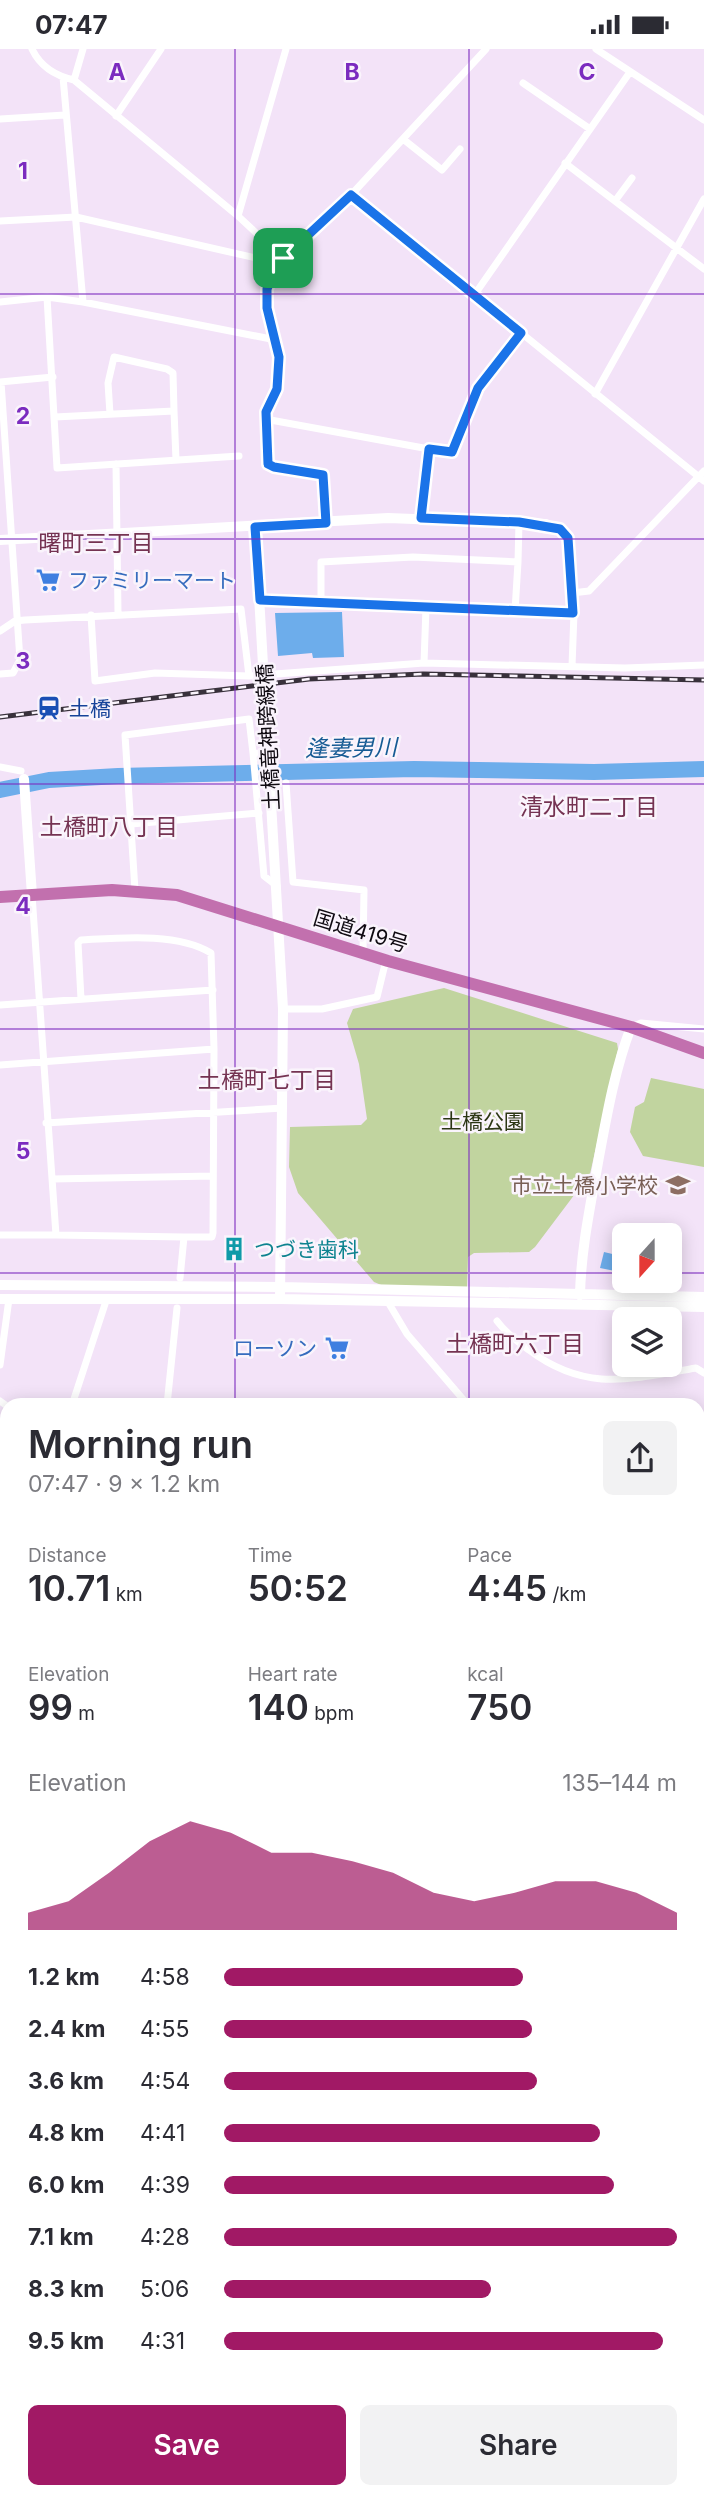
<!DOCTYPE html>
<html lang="en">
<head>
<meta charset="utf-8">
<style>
	body { margin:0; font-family:Inter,"Noto Sans JP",sans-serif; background:#f2f2f3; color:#2b2b33; height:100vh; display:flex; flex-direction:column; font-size:26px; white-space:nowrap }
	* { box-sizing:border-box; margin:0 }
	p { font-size:23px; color:#7c7c81 }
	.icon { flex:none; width:38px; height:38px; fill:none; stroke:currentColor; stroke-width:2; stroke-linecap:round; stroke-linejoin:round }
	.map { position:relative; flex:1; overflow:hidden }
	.sheet { position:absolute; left:0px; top:1349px; width:705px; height:1101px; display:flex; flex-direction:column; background:#fff; border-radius:21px 21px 0 0; box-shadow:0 4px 18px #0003 }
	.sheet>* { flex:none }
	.needle { width:46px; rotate:201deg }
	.buttons { position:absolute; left:612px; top:1174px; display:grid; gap:14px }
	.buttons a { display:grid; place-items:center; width:70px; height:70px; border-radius:10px; background:#fff; box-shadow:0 4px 18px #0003; font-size:35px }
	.pin { position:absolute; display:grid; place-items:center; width:60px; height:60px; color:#fff; margin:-30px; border-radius:14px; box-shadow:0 4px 10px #0006 }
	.round { display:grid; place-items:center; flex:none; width:74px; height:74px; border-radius:10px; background:#f2f2f3 }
	.summary { display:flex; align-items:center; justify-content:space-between; height:119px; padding:0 28px }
	h1 { font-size:38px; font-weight:600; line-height:52px }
	.stats { display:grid; grid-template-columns:repeat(3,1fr); gap:10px; height:119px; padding:7px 28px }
	.stats div { display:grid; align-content:center }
	.stats b { font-size:35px; font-weight:600 }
	.stats small { font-size:19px; font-weight:400 }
	.stats p { font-size:19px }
	.chart { height:196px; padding:14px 28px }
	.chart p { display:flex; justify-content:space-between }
	.chart svg { width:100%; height:126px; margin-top:7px; fill:#a11965; opacity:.7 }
	.action { display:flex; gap:14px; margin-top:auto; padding:14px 28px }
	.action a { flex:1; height:80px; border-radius:10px; background:#a11965; color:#fff; font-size:28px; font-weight:600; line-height:80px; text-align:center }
	.action a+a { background:#f2f2f3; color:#2b2b33 }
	ul { padding:0 28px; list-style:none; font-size:23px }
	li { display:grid; grid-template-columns:112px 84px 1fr; align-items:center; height:52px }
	li i { height:18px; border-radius:9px; background:#a11965 }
	.status { display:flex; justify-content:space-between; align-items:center; height:49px; padding:0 35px; background:#fff; direction:ltr }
	.status svg { height:19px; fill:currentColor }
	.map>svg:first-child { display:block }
	.green { fill:#c1d49f }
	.water { fill:#6dadeb }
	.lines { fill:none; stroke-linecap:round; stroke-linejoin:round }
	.river { stroke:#6dadeb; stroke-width:16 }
	.street { stroke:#fff; stroke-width:7 }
	.secondary { stroke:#fff; stroke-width:10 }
	.primary { stroke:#daa9ce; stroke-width:10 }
	.highway { stroke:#c270ae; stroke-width:12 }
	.rail-casing { stroke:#38313b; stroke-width:5 }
	.rail { stroke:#faf4fc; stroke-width:2.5; stroke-dasharray:8; stroke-linecap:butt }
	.route-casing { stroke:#fff; stroke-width:14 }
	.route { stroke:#1a73e8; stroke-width:9 }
	.grid { fill:none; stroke:#7b2cbf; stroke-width:2; stroke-opacity:0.55 }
	.labels { text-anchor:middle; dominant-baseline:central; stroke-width:5; stroke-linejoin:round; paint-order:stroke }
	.shop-label { font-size:21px; fill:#366cbe; stroke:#faf4fc; text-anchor:start }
	.transit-label { font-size:21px; fill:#164399; stroke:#faf4fc; text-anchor:start }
	.street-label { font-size:21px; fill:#0f0a11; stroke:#faf4fc }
	.park-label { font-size:21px; fill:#2b3613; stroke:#faf4fc }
	.education-label { font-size:21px; fill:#785e54; stroke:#faf4fc; text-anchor:end }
	.culture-label { font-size:21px; fill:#0d838f; stroke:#faf4fc; text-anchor:start }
	.neighbourhood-label { font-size:23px; fill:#753352; stroke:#faf4fc }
	.water-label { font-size:23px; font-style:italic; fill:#165b94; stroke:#faf4fc }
	.grid-label { font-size:23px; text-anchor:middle; font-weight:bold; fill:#7b2cbf; stroke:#faf4fc; stroke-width:5; stroke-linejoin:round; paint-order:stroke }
</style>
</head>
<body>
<div class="status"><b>07:47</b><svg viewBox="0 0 49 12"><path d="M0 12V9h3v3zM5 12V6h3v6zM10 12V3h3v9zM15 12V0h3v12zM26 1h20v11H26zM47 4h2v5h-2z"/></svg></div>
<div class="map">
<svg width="704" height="2449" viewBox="0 0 704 2449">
	<rect width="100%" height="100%" fill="#f3e3f8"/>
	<path class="green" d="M 444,939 L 617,994 L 618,1000 L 590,1125 L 535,1198 L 529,1203 L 474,1204 L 468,1208 L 467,1238 L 386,1238 L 374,1233 L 298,1144 L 289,1118 L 290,1078 L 361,1076 L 367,1070 L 359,1015 L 347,974 L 353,960 Z
		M 651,1029 L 704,1040 L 704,1118 L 643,1107 L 630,1083 L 635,1058 L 644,1053 Z
		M 698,2079 L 704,2083 L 704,2190 L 698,2190 Z"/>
	<path class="water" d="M 342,563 L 344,608 L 313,609 L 312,604 L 278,607 L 275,564 Z
		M 604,1203 L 625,1208 L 625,1224 L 600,1219 Z"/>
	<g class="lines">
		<path class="river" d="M 0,741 L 49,731 L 118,727 L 414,720 L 594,723 L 704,720"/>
		<path class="street" d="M 32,0 C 40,17 56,27 74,31 L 238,167 L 283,209
			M 596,0 L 704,71
			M 63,28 L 83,253
			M 74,31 L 83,0
			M 523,34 L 590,80
			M 116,67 L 161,0
			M 0,70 L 65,66
			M 403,90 L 442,121 L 460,100
			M 565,114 L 704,220
			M 351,146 L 704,432
			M 615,152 L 632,129
			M 238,167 L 286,0
			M 0,172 L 76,168 L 278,214
			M 475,245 L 630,23
			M 47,248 L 57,419 L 239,407
			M 0,253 L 47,248 L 83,253 L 276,291
			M 0,333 L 53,328
			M 595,345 L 704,150
			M 110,365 L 108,334 L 114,308 L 167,320 L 173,324 L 174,362
			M 55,368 L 174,362 L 176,411
			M 265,370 L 429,400 L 421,469
			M 429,400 L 452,403 L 478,339 L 521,284
			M 116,415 L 118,564
			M 326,474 L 323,426 L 268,415 L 266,363 L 277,340 L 279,308 L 266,259 L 267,241 L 278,214 L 351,146 L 486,0
			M 546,475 L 560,480 L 567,489 L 574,564 L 572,617
			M 572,544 L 589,542 L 704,422
			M 260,551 L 574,564
			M 321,551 L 321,513 L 413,508 L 518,513 L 519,473
			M 515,562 L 518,513
			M 91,566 L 95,632 L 155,624 L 249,627 L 424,614 L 625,619 L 704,616
			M 0,582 L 15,572 L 25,571 L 241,560 L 249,627
			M 424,614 L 426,558
			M 0,625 L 13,624 L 20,611 L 1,333
			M 253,704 L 264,827 L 277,837
			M 0,718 L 21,722
			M 286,734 L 293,833 L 364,841 L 363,904
			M 131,775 L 259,764
			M 135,841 L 125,686 L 249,670 L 253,704 L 265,705
			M 32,846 L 56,1186 L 184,1188 L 180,1229
			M 81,950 L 78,894 L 81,891 C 118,889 177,883 211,904 L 214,1000 L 213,1184 L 212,1188 L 184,1188
			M 0,956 L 213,941
			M 283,960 L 322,960 L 377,948 L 386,911
			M 632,978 L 641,974 L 704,980
			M 0,1016 L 214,1000
			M 46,1074 L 283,1059
			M 52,1130 L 213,1127
			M 0,1186 L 56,1186
			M 388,1253 L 407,1285 L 468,1356
			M 497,1272 C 506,1284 517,1292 529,1301 C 586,1344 631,1330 696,1319 L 704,1324
			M 0,1316 L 9,1250
			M 0,1352 L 7,1357
			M 72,1356 L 107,1249
			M 167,1356 L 177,1259
			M 698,1372 L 704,1369
			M 698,1396 L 704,1402
			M 698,1549 L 704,1560
			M 698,1705 L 704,1716
			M 0,1721 L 7,1723
			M 698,1836 L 704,1841
			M 698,1929 L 704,1922
			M 698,2030 L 704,2035
			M 0,2194 L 7,2196
			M 698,2233 L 704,2233
			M 698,2301 L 704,2295
			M 643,2443 L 644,2449
			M 292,2449 L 296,2443
			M 601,2449 L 614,2443"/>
		<path class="secondary" d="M 255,478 L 283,960 L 280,1250
			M 0,491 L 388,469 L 546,475
			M 24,730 L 32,846
			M 0,1236 L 281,1238 L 704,1248
			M 580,1246 C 581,1199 591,1154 599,1108 C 607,1065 615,1020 631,978
			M 0,1250 L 280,1250 L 704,1258
			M 0,2127 L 7,2096
			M 0,2343 L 7,2344
			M 698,2432 L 704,2433
			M 116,2449 L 118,2443"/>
		<path class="primary" d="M 0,1741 L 7,1753
			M 0,1766 L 7,1778
			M 400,2443 L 404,2449
			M 416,2443 L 420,2449"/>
		<path class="highway" d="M 0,848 L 112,841 L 177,846 L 388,912 L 631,978 L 704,1004
			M 698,2308 L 704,2305
			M 698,2322 L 704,2318
			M 698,2344 L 704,2339
			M 698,2359 L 704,2355
			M 519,2449 L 526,2443
			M 534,2449 L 542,2443
			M 561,2449 L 568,2443
			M 580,2449 L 588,2443"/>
		<g class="rail-casing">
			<path id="rail" d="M 0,668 L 309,630 L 423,625 L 704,631"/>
		</g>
		<use href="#rail" class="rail"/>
	</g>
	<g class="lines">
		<g class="route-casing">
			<path id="route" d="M 351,146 L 521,284 L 478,339 L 452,403 L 429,400 L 421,469 L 519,473 L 560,480 L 568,489 L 573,564 L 260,551 L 255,478 L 326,474 L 323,426 L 274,418 L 268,415 L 266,363 L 277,340 L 279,308 L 267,259 L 267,240 L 278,214 Z"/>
		</g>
		<use href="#route" class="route"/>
	</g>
	<path class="grid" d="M 235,0 L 235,1356M 469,0 L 469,1356M 0,245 L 704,245M 0,490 L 704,490M 0,735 L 704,735M 0,980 L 704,980M 0,1224 L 625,1224M 670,1224 L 704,1224M 0,1469 L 7,1469M 698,1469 L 704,1469M 0,1714 L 7,1714M 698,1714 L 704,1714M 0,1959 L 7,1959M 698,1959 L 704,1959M 0,2204 L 7,2204M 698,2204 L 704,2204M 235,2443 L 235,2449M 469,2443 L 469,2449"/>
	<defs>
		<g id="supermarket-bare" transform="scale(1.89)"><path d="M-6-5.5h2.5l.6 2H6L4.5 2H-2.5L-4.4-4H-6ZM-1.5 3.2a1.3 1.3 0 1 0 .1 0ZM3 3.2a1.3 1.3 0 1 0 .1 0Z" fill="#3f7fe0" stroke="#faf4fc" stroke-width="2.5" paint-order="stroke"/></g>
		<g id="station-bare" transform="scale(1.89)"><path d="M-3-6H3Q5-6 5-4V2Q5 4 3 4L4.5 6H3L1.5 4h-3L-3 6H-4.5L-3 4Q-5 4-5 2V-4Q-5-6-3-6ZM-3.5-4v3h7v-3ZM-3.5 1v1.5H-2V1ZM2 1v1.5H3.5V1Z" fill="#1a4fb4" stroke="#faf4fc" stroke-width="2.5" paint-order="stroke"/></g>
		<g id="school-bare" transform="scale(1.89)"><path d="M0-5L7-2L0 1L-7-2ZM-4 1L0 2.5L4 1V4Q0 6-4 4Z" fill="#8d6e63" stroke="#faf4fc" stroke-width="2.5" paint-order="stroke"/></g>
		<g id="building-bare" transform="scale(1.89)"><path d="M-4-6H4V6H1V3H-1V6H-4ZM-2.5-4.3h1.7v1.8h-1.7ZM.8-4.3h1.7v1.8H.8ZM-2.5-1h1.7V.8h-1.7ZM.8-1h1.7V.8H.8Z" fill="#0f9aa8" stroke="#faf4fc" stroke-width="2.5" paint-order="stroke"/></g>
	</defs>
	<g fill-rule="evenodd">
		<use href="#supermarket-bare" x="48" y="531"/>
		<use href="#station-bare" x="49" y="659"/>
		<use href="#school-bare" x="678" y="1136"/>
		<use href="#building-bare" x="234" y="1200"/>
		<use href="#supermarket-bare" x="337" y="1299"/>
	</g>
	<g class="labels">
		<g class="shop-label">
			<text x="68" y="531">ファミリーマート</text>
			<text x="317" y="1299" text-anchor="end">ローソン</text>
		</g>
		<g class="transit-label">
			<text x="69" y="659">土橋</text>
		</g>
		<g class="street-label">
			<text transform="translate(268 688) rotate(-93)">土橋竜神跨線橋</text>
			<text transform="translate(361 882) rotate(17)">国道419号</text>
		</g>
		<g class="park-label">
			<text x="483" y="1072">土橋公園</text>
		</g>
		<g class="education-label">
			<text x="658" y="1136">市立土橋小学校</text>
		</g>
		<g class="culture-label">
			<text x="254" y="1200">つづき歯科</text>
		</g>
		<g class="neighbourhood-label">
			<text x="96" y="494">曙町三丁目</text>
			<text x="589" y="758">清水町二丁目</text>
			<text x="109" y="778">土橋町八丁目</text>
			<text x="267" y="1031">土橋町七丁目</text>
			<text x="515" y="1295">土橋町六丁目</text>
		</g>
		<g class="water-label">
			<text transform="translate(351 699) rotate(-1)">逢妻男川</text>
		</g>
	</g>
	<g class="grid-label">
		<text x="117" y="31">A</text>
		<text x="352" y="31">B</text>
		<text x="587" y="31">C</text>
		<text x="23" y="130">1</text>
		<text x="23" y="375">2</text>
		<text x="23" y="620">3</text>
		<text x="23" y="865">4</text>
		<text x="23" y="1110">5</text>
	</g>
</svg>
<div class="buttons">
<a><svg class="needle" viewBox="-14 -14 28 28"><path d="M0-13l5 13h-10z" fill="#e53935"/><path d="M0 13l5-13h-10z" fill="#7c7c81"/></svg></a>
<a><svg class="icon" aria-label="layers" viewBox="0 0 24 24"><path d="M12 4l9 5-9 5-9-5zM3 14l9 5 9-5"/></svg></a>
</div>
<div class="pin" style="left:283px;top:209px;background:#1e9e55"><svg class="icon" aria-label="arrive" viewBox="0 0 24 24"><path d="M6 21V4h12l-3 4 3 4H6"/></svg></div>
<section class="sheet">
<div class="summary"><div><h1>Morning run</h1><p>07:47 · 9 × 1.2 km</p></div><a class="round"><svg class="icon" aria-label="share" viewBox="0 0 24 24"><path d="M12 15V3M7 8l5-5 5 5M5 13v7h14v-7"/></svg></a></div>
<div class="stats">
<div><p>Distance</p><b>10.71<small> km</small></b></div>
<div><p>Time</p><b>50:52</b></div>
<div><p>Pace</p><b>4:45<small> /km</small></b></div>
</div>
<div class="stats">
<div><p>Elevation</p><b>99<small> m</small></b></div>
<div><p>Heart rate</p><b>140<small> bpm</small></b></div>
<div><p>kcal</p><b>750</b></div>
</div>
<div class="chart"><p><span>Elevation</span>135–144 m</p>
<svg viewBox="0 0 160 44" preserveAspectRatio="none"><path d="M0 44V38L10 34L20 24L30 13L40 6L50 10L60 17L70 17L80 20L90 24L100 31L110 34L120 31L130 27L140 27L150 31L160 38V44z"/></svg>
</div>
<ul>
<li><b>1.2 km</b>4:58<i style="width:66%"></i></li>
<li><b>2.4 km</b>4:55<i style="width:68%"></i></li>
<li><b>3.6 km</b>4:54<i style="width:69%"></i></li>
<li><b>4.8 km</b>4:41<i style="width:83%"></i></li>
<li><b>6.0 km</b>4:39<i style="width:86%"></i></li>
<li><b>7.1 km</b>4:28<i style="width:100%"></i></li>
<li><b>8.3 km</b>5:06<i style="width:59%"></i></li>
<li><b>9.5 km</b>4:31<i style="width:97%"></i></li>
</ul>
<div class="action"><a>Save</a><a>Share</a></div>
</section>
</div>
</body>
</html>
